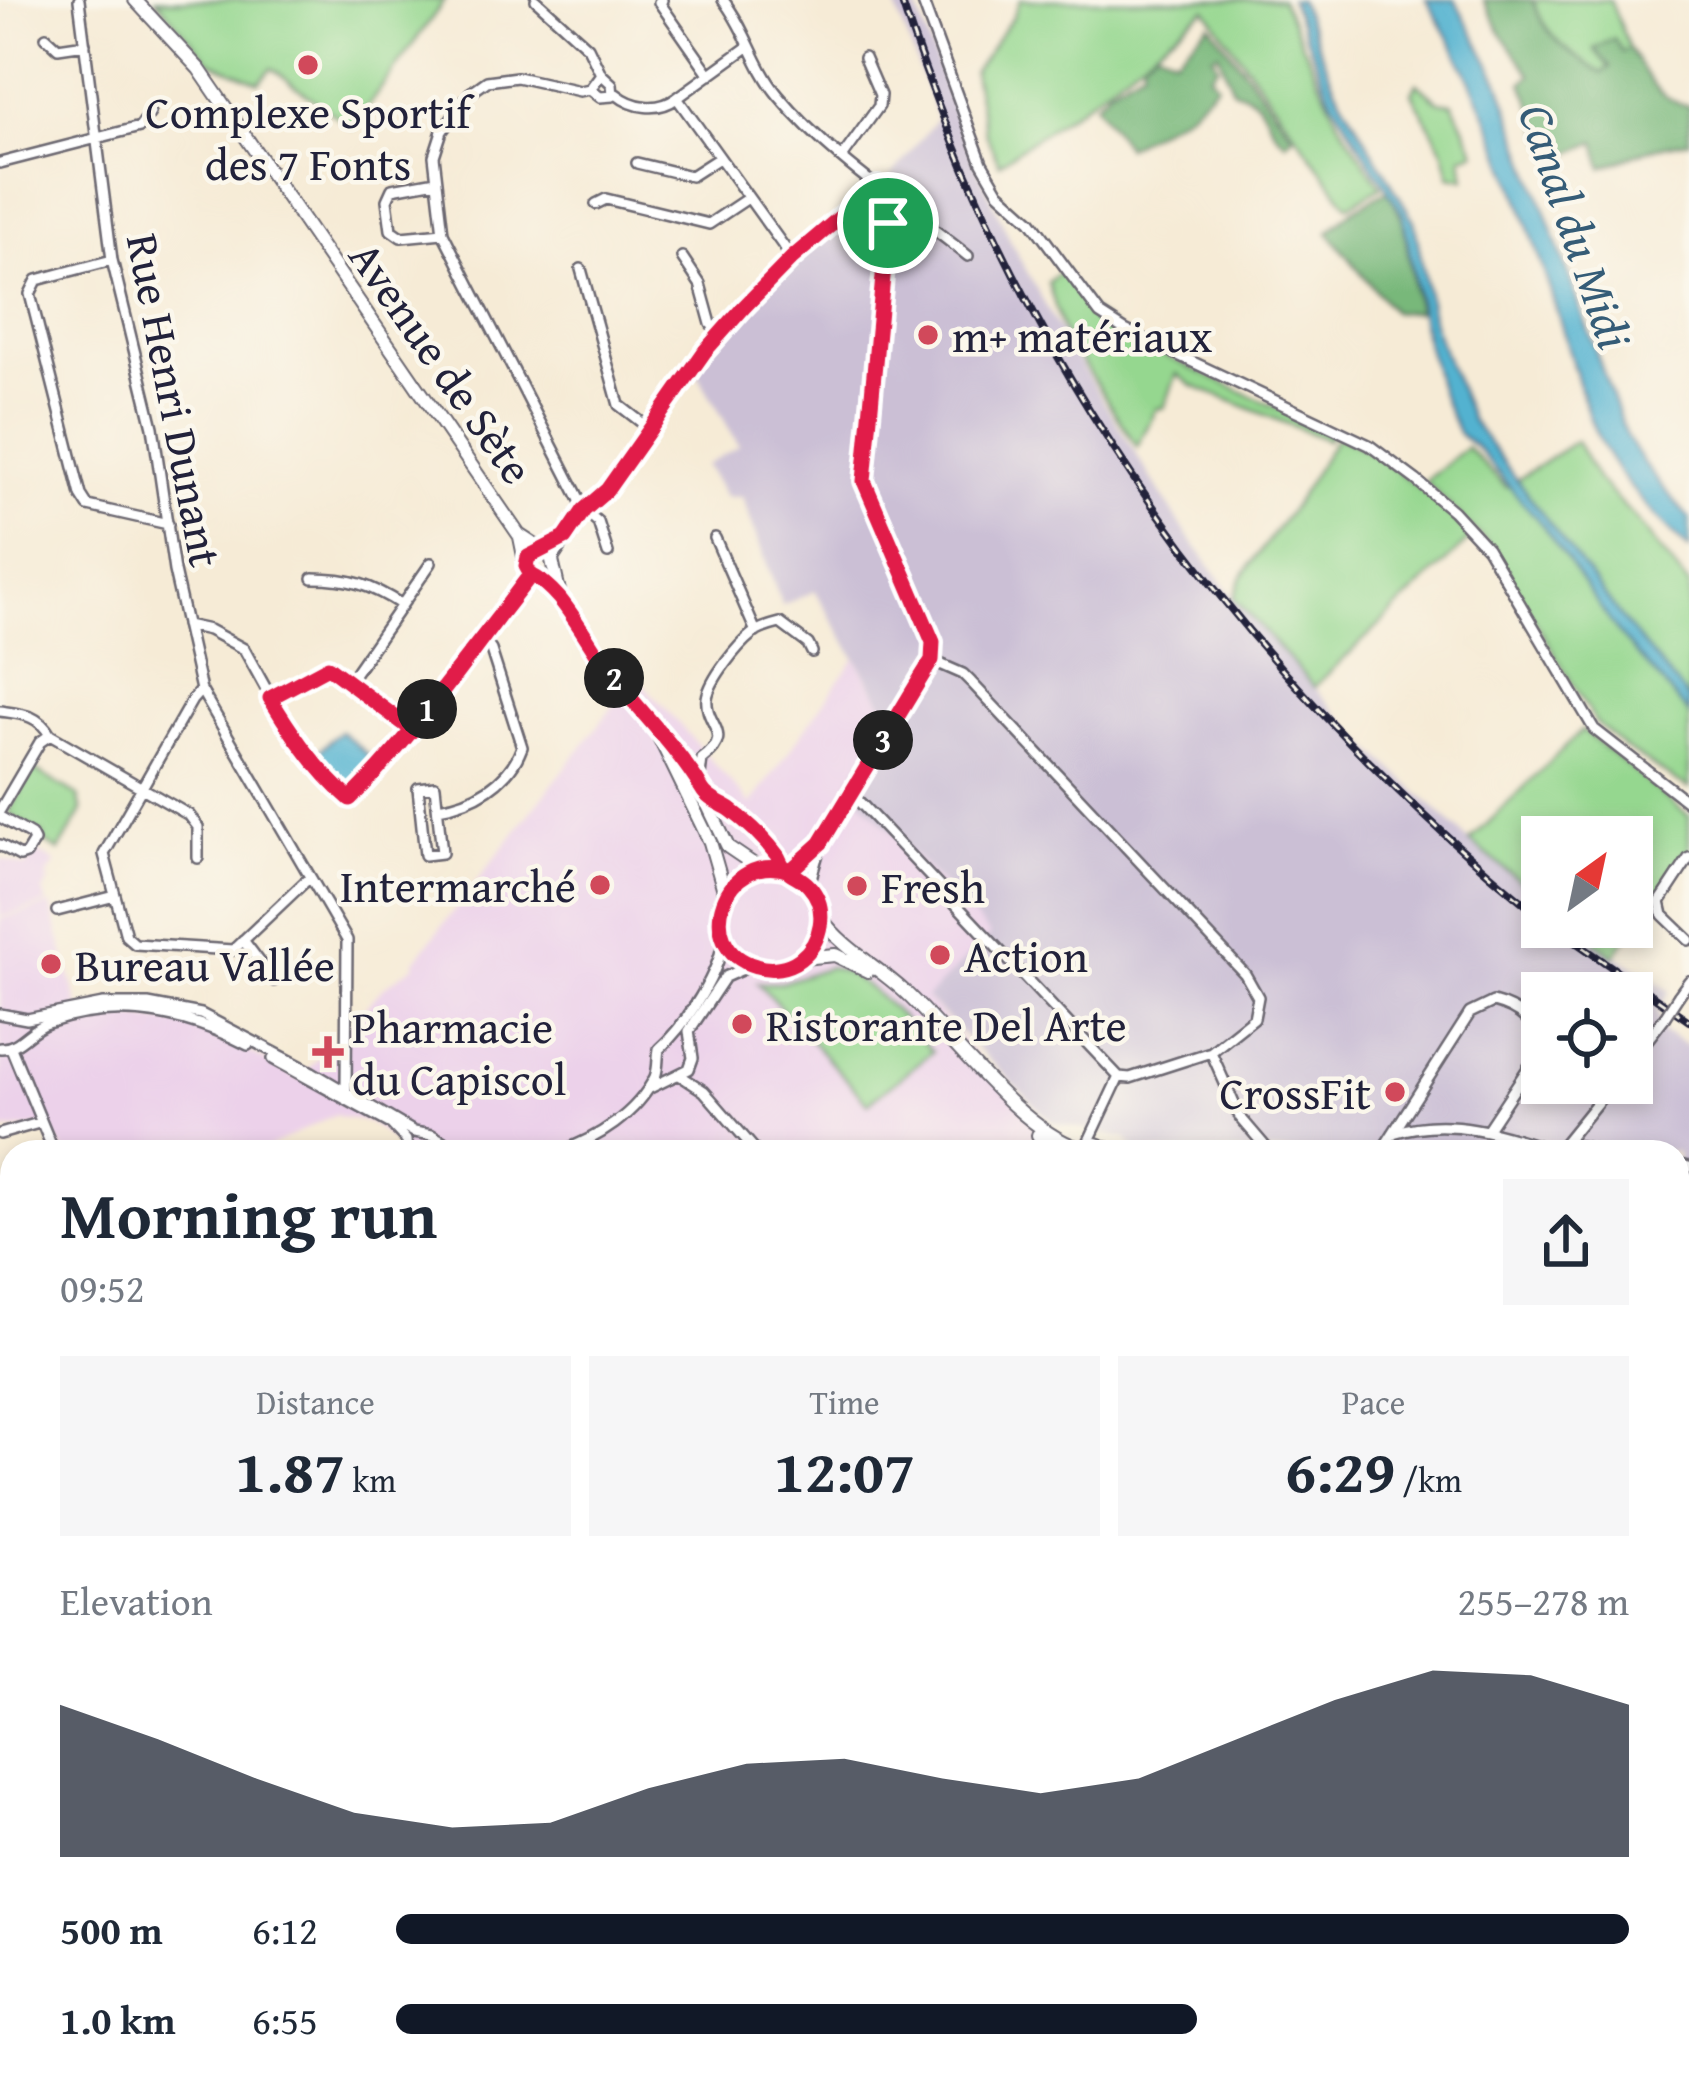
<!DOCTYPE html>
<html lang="en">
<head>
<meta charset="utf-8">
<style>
	body { margin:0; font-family:"Gentium Book Plus",serif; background:#f6f6f7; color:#1f2937; height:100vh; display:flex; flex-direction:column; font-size:45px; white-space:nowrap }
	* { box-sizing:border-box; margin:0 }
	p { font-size:39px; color:#747a83 }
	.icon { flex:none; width:66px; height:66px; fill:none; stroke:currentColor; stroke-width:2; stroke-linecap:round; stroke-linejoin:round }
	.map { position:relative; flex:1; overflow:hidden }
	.panel { position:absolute; left:0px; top:1140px; width:1689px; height:948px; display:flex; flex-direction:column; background:#fff; border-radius:36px 36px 0 0; box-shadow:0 6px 18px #0003 }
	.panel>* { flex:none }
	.needle { width:78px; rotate:33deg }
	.fabs { position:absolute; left:1521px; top:816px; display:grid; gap:24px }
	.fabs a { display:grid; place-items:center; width:132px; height:132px; border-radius:0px; background:#fff; box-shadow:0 6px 18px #0003; font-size:60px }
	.pin { position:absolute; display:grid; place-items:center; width:102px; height:102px; color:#fff; margin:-51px; border:6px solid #fff; border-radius:50%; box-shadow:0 3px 12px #0007 }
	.km { position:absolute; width:60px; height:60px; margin:-30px; border-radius:50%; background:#222; color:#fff; font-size:33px; line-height:60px; text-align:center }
	.round { display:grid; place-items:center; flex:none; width:126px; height:126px; border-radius:0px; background:#f6f6f7 }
	.head { display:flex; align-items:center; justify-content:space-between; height:204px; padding:0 60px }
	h1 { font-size:66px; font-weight:700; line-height:90px }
	.figures { display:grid; grid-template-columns:repeat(3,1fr); gap:18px; height:204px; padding:12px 60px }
	.figures div { display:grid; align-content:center; border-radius:0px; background:#f6f6f7; text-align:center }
	.figures b { font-size:60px; font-weight:700 }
	.figures small { font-size:33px; font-weight:400 }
	.figures p { font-size:33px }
	.chart { height:336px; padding:24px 60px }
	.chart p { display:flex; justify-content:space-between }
	.chart svg { width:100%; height:216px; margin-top:12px; fill:#111827; opacity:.7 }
	ul { padding:0 60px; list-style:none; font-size:39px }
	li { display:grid; grid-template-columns:192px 144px 1fr; align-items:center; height:90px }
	li i { height:30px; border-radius:15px; background:#111827 }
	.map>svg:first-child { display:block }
	.built { fill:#ecd1ea }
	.industrial { fill:#cbbfd5; fill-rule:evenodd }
	.green { fill:#95d78f; stroke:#5c7c65; stroke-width:3 }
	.forest { fill:#78b87a; stroke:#4d6d5a; stroke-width:3 }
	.water { fill:#52b2d0; stroke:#3a6a86; stroke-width:3 }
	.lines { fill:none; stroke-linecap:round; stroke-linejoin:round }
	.minor-casing { stroke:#6c6871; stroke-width:14 }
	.major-casing { stroke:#6c6871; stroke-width:16 }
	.minor { stroke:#fff; stroke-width:9 }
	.major { stroke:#fff; stroke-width:12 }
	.rail-casing { stroke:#22223b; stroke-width:8 }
	.rail { stroke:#fbf7ec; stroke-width:3; stroke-dasharray:9; stroke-linecap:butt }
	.minor-bridge-casing { stroke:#6c6871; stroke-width:14; stroke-linecap:butt }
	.minor-bridge { stroke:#fff; stroke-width:9 }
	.route-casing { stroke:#fff; stroke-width:24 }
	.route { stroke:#e11d48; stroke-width:15 }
	.poi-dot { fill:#d1495b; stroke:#fbf7ec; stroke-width:4.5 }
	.labels { text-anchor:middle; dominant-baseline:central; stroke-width:9; stroke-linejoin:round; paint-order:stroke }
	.poi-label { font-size:45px; fill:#22223b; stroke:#fbf7ec; text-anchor:start }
	.street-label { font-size:45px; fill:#22223b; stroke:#fbf7ec }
	.water-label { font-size:48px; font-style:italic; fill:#355c77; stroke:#fbf7ec }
</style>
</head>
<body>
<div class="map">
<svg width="1689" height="2088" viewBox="0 0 1689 2088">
	<rect width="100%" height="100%" fill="#fbf7ec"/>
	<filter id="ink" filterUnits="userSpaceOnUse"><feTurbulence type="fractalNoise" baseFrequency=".00833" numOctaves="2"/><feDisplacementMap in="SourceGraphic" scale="24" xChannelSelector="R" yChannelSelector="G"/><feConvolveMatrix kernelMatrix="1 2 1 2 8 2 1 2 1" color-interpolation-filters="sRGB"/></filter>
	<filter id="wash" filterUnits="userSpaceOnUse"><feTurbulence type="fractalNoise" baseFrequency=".004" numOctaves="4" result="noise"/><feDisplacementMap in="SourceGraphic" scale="48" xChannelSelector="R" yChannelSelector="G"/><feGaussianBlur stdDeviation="2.7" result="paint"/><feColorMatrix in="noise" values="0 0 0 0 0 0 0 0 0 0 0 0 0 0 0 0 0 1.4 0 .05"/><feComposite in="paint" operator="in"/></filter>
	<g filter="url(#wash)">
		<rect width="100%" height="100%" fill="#f6ebd6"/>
		<path class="built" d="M 855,658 L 891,716 L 991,936 L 927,999 L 1060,1152 L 407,1152 L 370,1123 L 334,1115 L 259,1152 L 65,1152 L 47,1126 L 0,1131 L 0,919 L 51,905 L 83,1022 L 121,1016 L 199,1025 L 299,1079 L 385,986 L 416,964 L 414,962 L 622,695 L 640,680 L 751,805 Z
			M 36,851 L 56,863 L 46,877 L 50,880 L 43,891 L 47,904 L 0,917 L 0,858 L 26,867 Z"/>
		<path class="industrial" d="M 893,0 L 914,0 L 963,136 L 1012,244 L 1065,341 L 1184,530 L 1234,598 L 1362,740 L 1470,841 L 1542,899 L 1542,927 L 1577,927 L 1670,991 L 1657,1011 L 1663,1032 L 1689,1047 L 1689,1256 L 1677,1252 L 1677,1152 L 1135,1152 L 1127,1139 L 1052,1122 L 926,998 L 990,935 L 847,785 L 891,716 L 815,591 L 782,606 L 742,497 L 725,497 L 705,465 L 739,446 L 690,361 L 793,253 L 884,186 L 937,118 ZM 1542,993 L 1632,993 L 1632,1083 L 1542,1083 Z
			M 1677,1326 L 1689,1339 L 1689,1562 L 1677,1553 Z"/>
		<path class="green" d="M 156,0 L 445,0 L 352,128 L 272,68 L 259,82 L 210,62 Z
			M 1020,0 L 1281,0 L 1339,122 L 1381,187 L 1348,206 L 1206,9 L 1088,101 L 999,163 L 985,133 L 973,73 L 1014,15 Z
			M 1538,0 L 1610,0 L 1629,48 L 1622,53 L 1595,50 L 1610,68 L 1602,73 C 1571,55 1546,38 1534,4 Z
			M 1417,83 L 1438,101 L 1453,103 L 1476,152 L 1462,156 L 1465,179 L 1450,176 L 1444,152 L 1412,93 Z
			M 1062,271 L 1088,308 L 1126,338 L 1331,433 L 1327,440 L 1191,385 L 1177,374 L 1164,408 L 1157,408 L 1137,447 L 1063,333 L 1048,282 Z
			M 1337,436 C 1387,459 1434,497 1472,537 L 1314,687 L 1234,598 L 1241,578 L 1294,505 Z
			M 1576,441 L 1598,480 L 1633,516 L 1689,586 L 1689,789 L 1624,748 L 1595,722 L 1492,548 L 1425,481 L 1466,447 L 1506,487 Z
			M 1582,730 L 1689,816 L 1689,851 L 1614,956 L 1577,927 L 1632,927 L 1632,837 L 1542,837 L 1542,899 L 1470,841 Z
			M 33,769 L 78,796 L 82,811 L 59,851 L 43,841 L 44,835 L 8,813 Z
			M 829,967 C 865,975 909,1024 932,1052 L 868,1103 L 758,983 L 781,983 Z
			M 362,2076 L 730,2076 L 732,2085 L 755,2083 L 757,2088 L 366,2088 Z
			M 1152,2076 L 1270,2076 L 1278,2088 L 1141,2088 L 1155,2082 Z"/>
		<path class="forest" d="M 1483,0 L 1532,0 C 1545,36 1569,54 1602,73 L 1610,67 L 1594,49 L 1614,38 L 1622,52 L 1629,48 C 1648,76 1653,97 1689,106 L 1689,141 L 1652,148 L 1603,168 L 1596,142 L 1554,160 L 1523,83 L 1531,75 L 1503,36 Z
			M 1210,24 L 1293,135 L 1286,142 C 1260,123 1273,100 1233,90 L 1218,52 L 1213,55 L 1218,65 L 1210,74 L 1217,84 L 1188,112 L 1126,147 L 1095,104 L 1110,88 L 1143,68 L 1143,59 L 1156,49 L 1176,57 Z
			M 1388,190 L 1403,221 L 1417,312 L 1393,312 L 1328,232 L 1353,210 Z
			M 971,2076 L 1150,2076 L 1125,2088 L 976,2088 Z"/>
		<path class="water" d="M 1290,0 L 1299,0 L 1335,87 L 1414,221 L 1434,328 L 1471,420 L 1629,628 L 1689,700 L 1689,714 L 1619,634 L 1543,526 L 1477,448 L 1458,433 L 1440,392 L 1424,334 L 1403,215 L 1331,98 Z
			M 1426,0 L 1455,0 L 1499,81 L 1626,436 L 1644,465 L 1689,518 L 1689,549 C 1657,518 1621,483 1601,443 C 1582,407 1573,361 1560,321 C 1524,211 1489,97 1426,0 Z
			M 340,731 L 375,761 L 357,785 L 349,788 L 316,754 Z"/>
	</g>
	<g filter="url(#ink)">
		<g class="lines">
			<g class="minor-casing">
				<path id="minor" d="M 79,0 L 112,260 L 153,427 L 174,571 L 201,690 L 347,940 L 346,1091
					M 536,0 L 588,47 L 601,74 L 612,84 L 613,96 L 600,97 L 590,89 L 601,74
					M 662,0 L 659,2 L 710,75
					M 723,0 C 746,29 754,66 778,95 C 831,159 904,205 968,256
					M 922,0 L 982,163 L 999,192 L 1031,221 L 1100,314 L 1125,330 L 1369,445 L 1416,480 L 1453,511 L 1487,548 L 1594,729 L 1689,803
					M 46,37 L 58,48 L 85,44
					M 749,46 L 677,98 L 792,258
					M 616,94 C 633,108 658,112 677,98
					M 843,156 L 879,106 L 880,95 L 864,58
					M 0,163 L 140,127 L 150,113
					M 637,163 L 691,176 L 719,158
					M 436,181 L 392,189 L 387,200 L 391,230 L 401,237 L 443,233
					M 596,204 L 606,199 L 709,224 L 748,198
					M 682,257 L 700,284 L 711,324 L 721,333
					M 112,260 L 37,280 L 30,294 L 81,495 L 88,506 L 168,524
					M 581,269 L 619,405 L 650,429
					M 715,538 L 756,632
					M 608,553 L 598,522 L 584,510 L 607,490 L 721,333 L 792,258 L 877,186
					M 553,559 L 583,514 L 583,506 L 443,233 L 434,156 L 442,131 L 470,93 L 487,81 L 517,77 L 580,91 L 590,89
					M 313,578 C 350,578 371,585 402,605
					M 186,625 L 209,630 L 244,649 L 292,736 L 350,799 L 411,729 L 531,575
					M 350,680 L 431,563
					M 201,690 L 192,700 L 104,854 L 126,936 L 135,944 L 233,950 L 310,877
					M 270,698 L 328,667 L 411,729
					M 0,711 C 21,714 38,714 50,735 L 189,815 L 198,827 L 198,858
					M 699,784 L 702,759 C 736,734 704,725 707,698 C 710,679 738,645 752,634 C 760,628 772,625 780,623 L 808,644 L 812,652
					M 435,786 L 442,853 L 425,855 L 418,788 Z
					M 851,793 L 1119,1077 L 1130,1078 L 1211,1052 L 1254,1018 L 1258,997 L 1245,974 L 971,682 L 963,674 L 931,660
					M 706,796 C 735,813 769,836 783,868
					M 438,808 C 473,803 509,783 522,747 L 491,650 L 482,637
					M 0,810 L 40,742 L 50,735
					M 0,817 L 31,835 L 34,841 L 26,854 L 20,856 L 0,845
					M 1689,858 L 1660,902 L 1663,915 L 1689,940
					M 790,871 L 817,846
					M 809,885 L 821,843 L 923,676 L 931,660 L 933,642 L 864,481 L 889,199
					M 57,911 L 115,896
					M 243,940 L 274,981
					M 1679,995 L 1689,981
					M 0,1014 L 27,1019 L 103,1004 L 148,1004 L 201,1014 L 312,1072 L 414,1132 L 432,1135 L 453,1147 L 494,1152
					M 0,1048 C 20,1049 29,1029 48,1023 C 117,999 184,1012 248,1045
					M 11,1048 L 54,1152
					M 1211,1052 L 1240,1117 L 1270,1152
					M 273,1059 L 391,1124 L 406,1140 L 407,1152
					M 1632,1060 L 1664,1018
					M 681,1076 L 704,1091 L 757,1152
					M 650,1088 L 689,1069 L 693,1058 L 689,1031 L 725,977 L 752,965
					M 1393,1133 C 1449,1115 1504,1134 1557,1152
					M 0,1134 L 39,1123
					M 1565,1143 L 1609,1152
					M 1087,1145 L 1119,1077
					M 559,1152 C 597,1139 637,1114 655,1077 C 659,1067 657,1059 659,1049 C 684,1027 722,971 723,937
					M 1381,1152 L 1470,1013 L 1493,1002 C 1517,1008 1540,1024 1540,1050 L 1487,1130
					M 1557,1152 L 1613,1083
					M 1677,1164 L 1689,1167
					M 1677,1422 L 1689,1434
					M 0,1549 L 12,1577
					M 0,1637 L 12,1630
					M 0,1860 L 12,1854
					M 357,2076 L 360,2088
					M 1629,2076 L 1636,2088
					M 194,2084 L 215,2076
					M 101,2088 L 129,2076"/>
			</g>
			<g class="major-casing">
				<path id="major" d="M 135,0 L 199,69 L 519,535 L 551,556 L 561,600
					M 520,537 L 527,571 L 561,600 L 614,677 L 686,760 L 728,847 L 759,868
					M 660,739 L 710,842 L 725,894
					M719 918a51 51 0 1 1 102 0a51 51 0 1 1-102 0Z
					M 821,918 C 843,949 877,966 905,992 C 953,1037 1019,1129 1079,1148
					M 802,958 L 835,955 L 868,971
					M 1038,1135 L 1053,1152
					M 1074,1151 L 1096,1144 L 1117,1152
					M 1677,1572 L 1689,1584
					M 0,2014 L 12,2047
					M 0,2054 L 5,2074 L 3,2088
					M 10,2088 L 25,2082 L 49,2088"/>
			</g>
			<use href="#minor" class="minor"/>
			<use href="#major" class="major"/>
			<g class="rail-casing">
				<path id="rail" d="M 901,0 C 1023,375 1238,670 1542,918
					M 1554,927 L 1689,1021"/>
			</g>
			<use href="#rail" class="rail"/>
			<g class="minor-bridge-casing">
				<path id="minor-bridge" d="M 1664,1018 L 1679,995"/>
			</g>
			<use href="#minor-bridge" class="minor-bridge"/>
		</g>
	</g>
	<g class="lines" filter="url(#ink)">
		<g class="route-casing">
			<path id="route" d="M 888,223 L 889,199 L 877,186 L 792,258 L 744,307 L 705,351 L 607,490 L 584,510 L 565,538 L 528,557 L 526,566 L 531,575 L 411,729 L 328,667 L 270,698 C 292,735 317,771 350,799 C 416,734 470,654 526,580 L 531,575 C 542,580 551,589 559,598 C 578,621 593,650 611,674 C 641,713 677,747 702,789 C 708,800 721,803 731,810 C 747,822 765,839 777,855 C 781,861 781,866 787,870 C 794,876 802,878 809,886 C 829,908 822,942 800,959 C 788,968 771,971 756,966 C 690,947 724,848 790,871 L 821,843 L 922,676 L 932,660 L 933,642 L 864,481 L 888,223"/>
		</g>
		<use href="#route" class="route"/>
	</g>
	<g class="poi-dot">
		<circle cx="308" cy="65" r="12"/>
		<circle cx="928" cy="335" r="12"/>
		<circle cx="600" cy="885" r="12"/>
		<circle cx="857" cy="886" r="12"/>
		<circle cx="940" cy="955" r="12"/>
		<circle cx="51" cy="964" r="12"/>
		<circle cx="742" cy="1024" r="12"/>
		<path d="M322 1034h12v12h12v12h-12v12h-12v-12h-12v-12h12z"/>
		<circle cx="1395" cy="1092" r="12"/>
	</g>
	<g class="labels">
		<g class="poi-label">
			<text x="308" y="111" text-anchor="middle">Complexe Sportif<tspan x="308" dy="52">des 7 Fonts</tspan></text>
			<text x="952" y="335">m+ matériaux</text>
			<text x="576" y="885" text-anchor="end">Intermarché</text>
			<text x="881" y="886">Fresh</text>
			<text x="964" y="955">Action</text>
			<text x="75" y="964">Bureau Vallée</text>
			<text x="766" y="1024">Ristorante Del Arte</text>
			<text x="352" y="1026">Pharmacie<tspan x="352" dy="52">du Capiscol</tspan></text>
			<text x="1371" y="1092" text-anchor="end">CrossFit</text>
		</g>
		<g class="street-label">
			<text transform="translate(442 362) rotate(55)">Avenue de Sète</text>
			<text transform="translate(175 400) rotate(79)">Rue Henri Dunant</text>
		</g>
		<g class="water-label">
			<text transform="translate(1576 226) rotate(71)">Canal du Midi</text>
		</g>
	</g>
</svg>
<div class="fabs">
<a><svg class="needle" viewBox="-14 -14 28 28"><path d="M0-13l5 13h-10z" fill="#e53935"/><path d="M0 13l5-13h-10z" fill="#747a83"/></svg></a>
<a><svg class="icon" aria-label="locate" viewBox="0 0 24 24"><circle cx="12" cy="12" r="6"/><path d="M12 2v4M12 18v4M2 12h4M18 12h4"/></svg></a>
</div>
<div class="pin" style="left:888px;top:223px;background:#1e9e55"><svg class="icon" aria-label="arrive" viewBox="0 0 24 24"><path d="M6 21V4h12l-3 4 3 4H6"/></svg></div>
<b class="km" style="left:427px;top:709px">1</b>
<b class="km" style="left:614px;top:678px">2</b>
<b class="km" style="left:883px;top:740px">3</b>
<section class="panel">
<div class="head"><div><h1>Morning run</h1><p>09:52</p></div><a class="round"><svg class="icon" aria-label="share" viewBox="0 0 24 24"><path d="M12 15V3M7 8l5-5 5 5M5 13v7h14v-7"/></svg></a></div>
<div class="figures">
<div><p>Distance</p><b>1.87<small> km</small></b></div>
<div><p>Time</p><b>12:07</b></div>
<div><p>Pace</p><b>6:29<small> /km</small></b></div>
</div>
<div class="chart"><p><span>Elevation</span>255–278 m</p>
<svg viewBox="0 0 160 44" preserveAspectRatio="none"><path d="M0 44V13L10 20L20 28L30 35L40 38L50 37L60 30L70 25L80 24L90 28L100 31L110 28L120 20L130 12L140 6L150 7L160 13V44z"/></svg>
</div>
<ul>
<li><b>500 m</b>6:12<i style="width:100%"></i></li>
<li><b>1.0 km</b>6:55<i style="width:65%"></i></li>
</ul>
</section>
</div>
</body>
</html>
